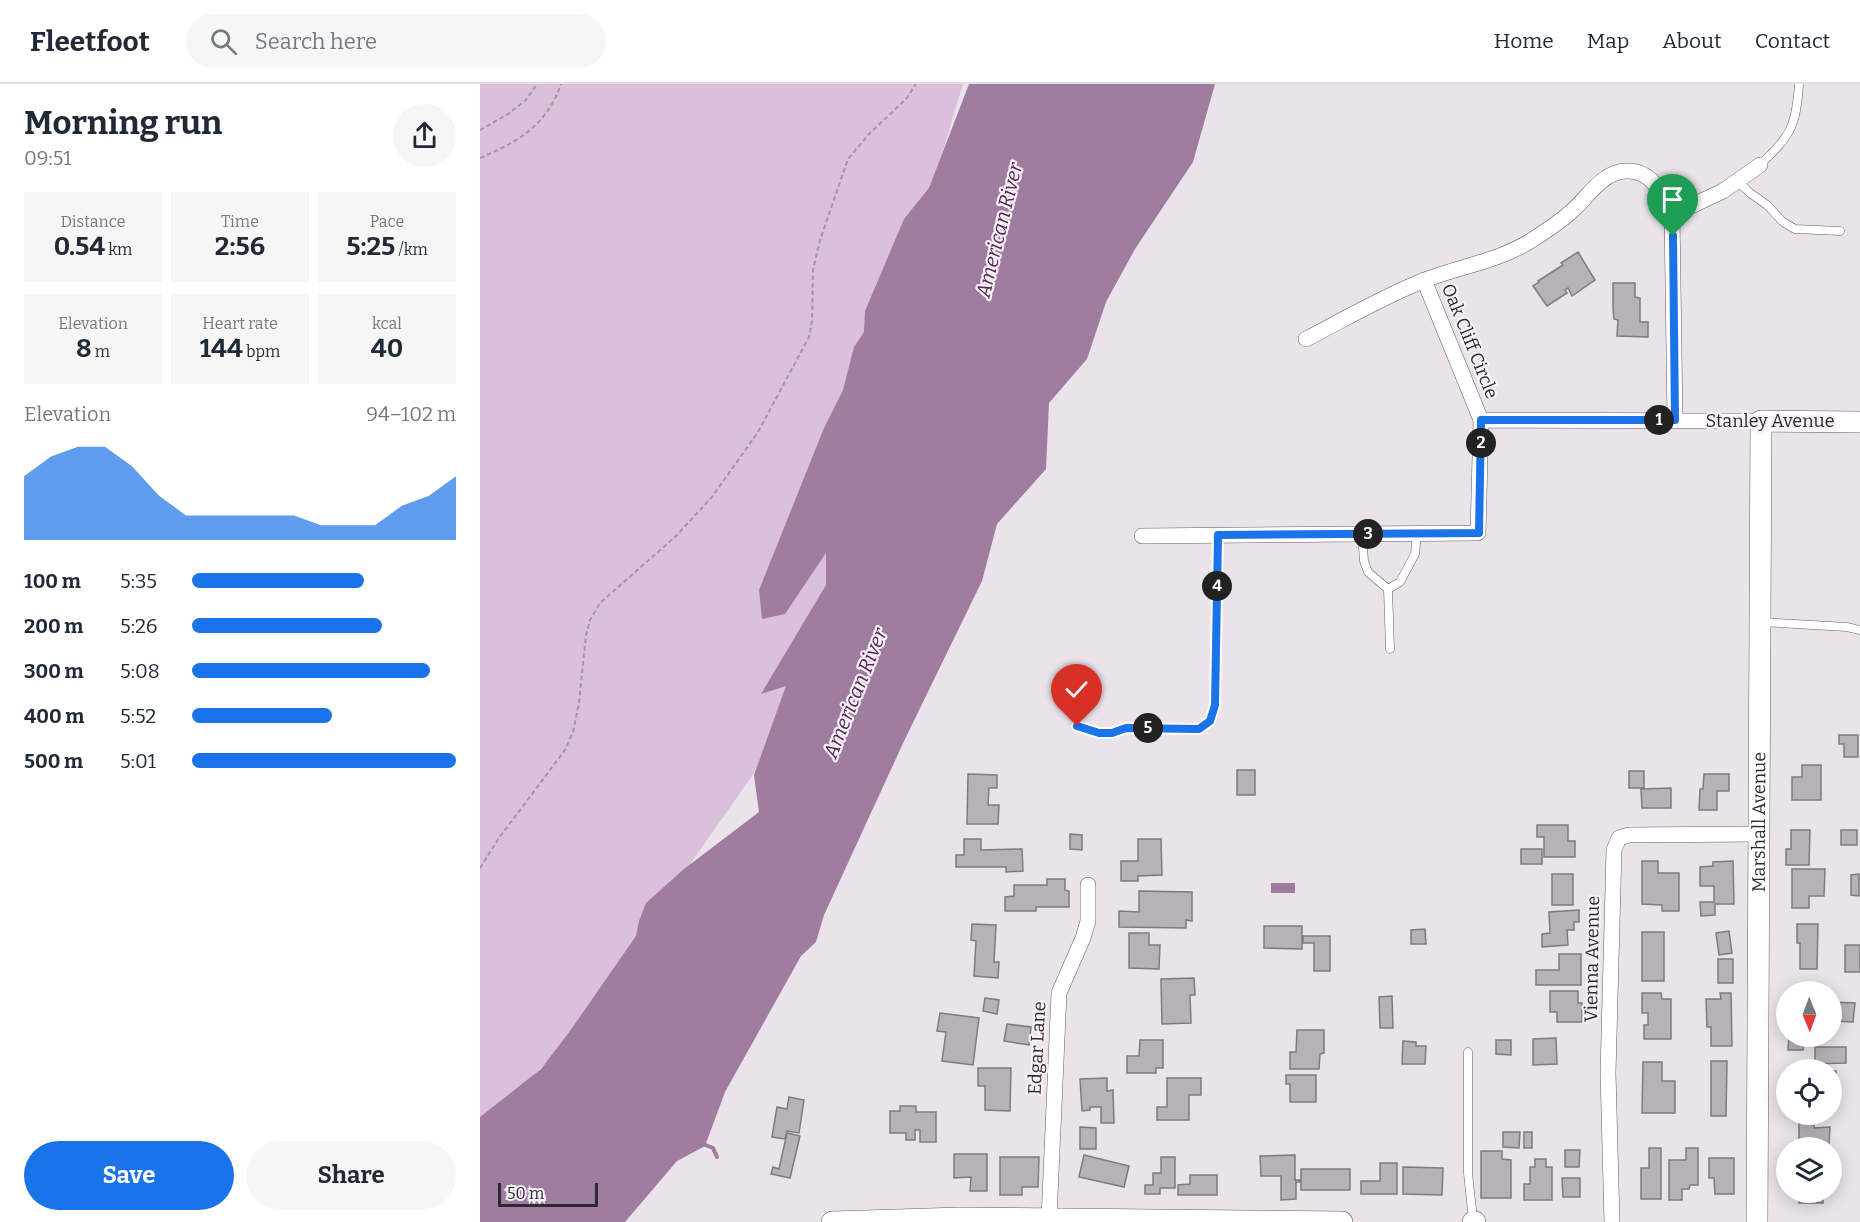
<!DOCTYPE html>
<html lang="en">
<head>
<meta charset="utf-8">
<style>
	body { margin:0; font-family:Bitter,serif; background:#f6f6f7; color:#1f2937; height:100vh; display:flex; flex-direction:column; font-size:22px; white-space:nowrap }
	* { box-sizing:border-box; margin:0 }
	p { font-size:20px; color:#747a83 }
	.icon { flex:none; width:33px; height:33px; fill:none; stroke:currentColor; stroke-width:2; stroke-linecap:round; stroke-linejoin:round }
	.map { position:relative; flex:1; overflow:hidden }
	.details { display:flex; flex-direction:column; background:#fff; width:480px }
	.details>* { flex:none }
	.needle { width:39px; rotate:179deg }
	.buttons { position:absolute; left:1296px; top:897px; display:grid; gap:12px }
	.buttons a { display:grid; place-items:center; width:66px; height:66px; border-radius:50%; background:#fff; box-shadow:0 3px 15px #0003; font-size:30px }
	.scale { position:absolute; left:18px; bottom:15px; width:100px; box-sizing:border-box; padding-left:6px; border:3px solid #2d2a2d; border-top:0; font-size:16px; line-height:21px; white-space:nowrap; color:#2d2a2d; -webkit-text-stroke:4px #f7f0f7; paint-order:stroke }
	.pin { position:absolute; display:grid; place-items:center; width:51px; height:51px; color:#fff; margin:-62px -26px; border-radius:50% 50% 50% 0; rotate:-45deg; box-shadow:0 0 6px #0007 }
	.pin .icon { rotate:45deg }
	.km { position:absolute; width:30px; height:30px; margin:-15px; border-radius:50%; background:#222; color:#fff; font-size:16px; line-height:30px; text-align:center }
	.round { display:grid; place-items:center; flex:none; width:63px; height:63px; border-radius:32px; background:#f6f6f7 }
	.headline { display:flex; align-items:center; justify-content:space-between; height:102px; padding:0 24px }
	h1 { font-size:33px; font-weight:700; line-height:45px }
	.stats { display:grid; grid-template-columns:repeat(3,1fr); gap:9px; height:102px; padding:6px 24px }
	.stats div { display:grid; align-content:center; border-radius:0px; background:#f6f6f7; text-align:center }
	.stats b { font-size:26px; font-weight:700 }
	.stats small { font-size:16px; font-weight:400 }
	.stats p { font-size:16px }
	.chart { height:168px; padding:12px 24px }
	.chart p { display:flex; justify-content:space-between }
	.chart svg { width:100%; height:108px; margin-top:6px; fill:#1a73e8; opacity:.7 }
	.primary-button { display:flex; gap:12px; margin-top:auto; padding:12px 24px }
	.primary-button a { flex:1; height:69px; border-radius:36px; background:#1a73e8; color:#fff; font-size:24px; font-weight:700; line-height:69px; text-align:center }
	.primary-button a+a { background:#f6f6f7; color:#1f2937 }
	ul { padding:0 24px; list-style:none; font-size:20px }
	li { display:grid; grid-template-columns:96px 72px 1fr; align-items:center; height:45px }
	li i { height:15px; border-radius:8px; background:#1a73e8 }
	header { display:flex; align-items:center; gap:36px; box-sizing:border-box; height:84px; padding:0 30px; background:#fff; border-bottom:2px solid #e0e1e3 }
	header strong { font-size:28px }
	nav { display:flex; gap:33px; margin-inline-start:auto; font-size:21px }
	.search { width:420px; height:54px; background:#f6f6f7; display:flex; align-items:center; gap:15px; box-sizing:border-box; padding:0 21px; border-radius:33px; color:#747a83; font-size:22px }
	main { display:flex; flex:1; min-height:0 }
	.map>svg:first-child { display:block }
	.green { fill:#dbbfdb }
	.water { fill:#9f7ca0 }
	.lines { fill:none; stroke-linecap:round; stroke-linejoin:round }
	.stream { stroke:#9f7ca0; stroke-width:4 }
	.building { fill:#b8b1b8; stroke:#807a80; stroke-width:1.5 }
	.lane-casing { stroke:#625c62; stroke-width:9 }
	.street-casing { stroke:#625c62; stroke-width:16 }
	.secondary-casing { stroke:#625c62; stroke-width:22 }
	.path { stroke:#9e999e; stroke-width:2; stroke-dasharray:4.5 3; stroke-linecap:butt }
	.lane { stroke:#fff; stroke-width:8 }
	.street { stroke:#fff; stroke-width:15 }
	.secondary { stroke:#fff; stroke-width:21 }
	.route-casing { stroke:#fff; stroke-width:12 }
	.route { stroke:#1a73e8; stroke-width:8 }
	.labels { text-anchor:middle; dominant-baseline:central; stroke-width:4.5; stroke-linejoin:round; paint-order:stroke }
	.street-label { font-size:18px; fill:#2d2a2d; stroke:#f7f0f7 }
	.water-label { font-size:20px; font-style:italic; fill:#512453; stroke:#f7f0f7 }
</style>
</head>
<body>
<header>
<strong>Fleetfoot</strong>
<div class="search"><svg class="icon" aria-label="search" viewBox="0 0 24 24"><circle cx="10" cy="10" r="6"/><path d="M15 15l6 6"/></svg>Search here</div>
<nav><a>Home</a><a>Map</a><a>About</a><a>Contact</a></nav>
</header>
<main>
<section class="details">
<div class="headline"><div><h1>Morning run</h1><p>09:51</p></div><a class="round"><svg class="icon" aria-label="share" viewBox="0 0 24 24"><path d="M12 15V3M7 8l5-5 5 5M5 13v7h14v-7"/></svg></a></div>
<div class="stats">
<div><p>Distance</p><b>0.54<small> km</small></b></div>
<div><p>Time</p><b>2:56</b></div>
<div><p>Pace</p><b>5:25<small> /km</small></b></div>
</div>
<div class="stats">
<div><p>Elevation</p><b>8<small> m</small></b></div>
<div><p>Heart rate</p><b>144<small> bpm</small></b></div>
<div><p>kcal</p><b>40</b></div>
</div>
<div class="chart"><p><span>Elevation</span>94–102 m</p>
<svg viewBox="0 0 160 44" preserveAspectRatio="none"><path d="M0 44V18L10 10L20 6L30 6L40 14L50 26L60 34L70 34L80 34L90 34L100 34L110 38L120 38L130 38L140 30L150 26L160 18V44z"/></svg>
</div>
<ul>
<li><b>100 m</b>5:35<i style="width:65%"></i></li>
<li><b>200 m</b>5:26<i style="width:72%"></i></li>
<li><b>300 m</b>5:08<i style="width:90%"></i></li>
<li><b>400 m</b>5:52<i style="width:53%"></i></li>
<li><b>500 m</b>5:01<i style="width:100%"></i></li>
</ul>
<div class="primary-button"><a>Save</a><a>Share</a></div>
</section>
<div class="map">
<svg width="1380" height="1138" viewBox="0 0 1380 1138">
	<rect width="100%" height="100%" fill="#eae3ea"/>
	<path class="green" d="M 0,0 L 483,0 L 435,160 L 390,419 L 298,655 L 80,965 L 0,1044 Z"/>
	<path class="water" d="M 489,0 L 735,0 L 713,78 L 655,165 L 626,218 L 607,275 L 569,319 L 566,385 L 517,440 L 502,497 L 425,655 L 344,831 L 336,858 L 321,872 L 245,1008 L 225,1062 L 197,1077 L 145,1138 L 0,1138 L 0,1033 L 61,985 L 90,947 L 156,852 L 159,837 L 166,819 L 204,785 L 279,728 L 274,691 L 306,602 L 281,610 L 346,501 L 346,469 L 305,530 L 282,535 L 279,506 L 344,344 L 363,306 L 374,263 L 384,248 L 385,227 L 424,135 L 449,104 Z
		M 791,799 L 815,799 L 815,809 L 791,809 Z"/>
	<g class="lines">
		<path class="stream" d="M 223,1060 L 233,1064 L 237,1073"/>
	</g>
	<path class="building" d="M 1098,168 L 1115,196 L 1092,212 L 1088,204 L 1085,206 L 1087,209 L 1067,222 L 1053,202 L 1059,198 L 1058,197 L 1083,181 L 1081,179 Z
		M 1133,199 L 1155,199 L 1155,213 L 1160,214 L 1160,238 L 1168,238 L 1168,253 L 1137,252 L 1138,236 L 1134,235 L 1133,225 Z
		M 1359,651 L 1378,651 L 1378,673 L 1364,673 L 1364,660 L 1359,660 Z
		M 1322,681 L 1341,681 L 1341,716 L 1312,716 L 1312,693 L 1322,693 Z
		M 757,686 L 775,686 L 775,711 L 757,711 Z
		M 1149,687 L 1164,687 L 1164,704 L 1149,704 Z
		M 488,690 L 517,691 L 517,704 L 509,704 L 508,721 L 519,721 L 518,740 L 487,740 Z
		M 1224,690 L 1249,690 L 1249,707 L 1237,707 L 1237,726 L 1219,726 L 1220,705 L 1223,705 Z
		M 1191,704 L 1191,724 L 1162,724 L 1161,705 Z
		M 1057,741 L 1088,741 L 1088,757 L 1095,757 L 1095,773 L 1064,773 L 1064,753 L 1057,753 Z
		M 1311,746 L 1330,746 L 1329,781 L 1306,781 L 1306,765 L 1311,765 Z
		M 1361,746 L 1377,746 L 1377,761 L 1361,761 Z
		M 590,750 L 602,751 L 602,766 L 590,765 Z
		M 484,755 L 501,755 L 501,766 L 542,765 L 543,787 L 526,788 L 526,783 L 476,783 L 476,771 L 484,771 Z
		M 658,755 L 681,755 L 682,791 L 658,792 L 658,797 L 641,797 L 641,777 L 658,777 Z
		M 1041,765 L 1062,765 L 1062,780 L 1041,780 Z
		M 1162,777 L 1178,777 L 1178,789 L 1199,789 L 1199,827 L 1182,827 L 1182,821 L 1162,820 Z
		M 1253,777 L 1254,820 L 1235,820 L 1235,831 L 1221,832 L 1220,818 L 1234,818 L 1234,802 L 1220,802 L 1220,783 L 1233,782 L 1233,778 Z
		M 1312,785 L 1345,785 L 1344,812 L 1329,812 L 1329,824 L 1312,824 Z
		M 1072,790 L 1093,790 L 1093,821 L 1072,821 Z
		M 1379,790 L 1379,812 L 1371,811 L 1371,791 Z
		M 567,795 L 585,795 L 585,806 L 589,807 L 589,823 L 556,823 L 556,827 L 525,827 L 525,813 L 534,812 L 534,801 L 567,801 Z
		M 659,807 L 712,808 L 712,837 L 706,836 L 706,844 L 639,843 L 639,827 L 659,828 Z
		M 1099,826 L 1099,838 L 1094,838 L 1094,846 L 1087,846 L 1088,861 L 1062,863 L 1062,850 L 1070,849 L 1069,828 Z
		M 492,840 L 516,841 L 514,878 L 519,878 L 518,894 L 494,892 L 496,857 L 491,856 Z
		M 1317,840 L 1338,840 L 1337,885 L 1320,885 L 1320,859 L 1317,859 Z
		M 784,842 L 822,842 L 822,865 L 784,864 Z
		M 945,845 L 946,860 L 931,860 L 931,846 Z
		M 1249,847 L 1252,869 L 1239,871 L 1236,849 Z
		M 1162,848 L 1184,848 L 1184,897 L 1162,897 Z
		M 649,849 L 669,849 L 669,861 L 680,861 L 679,885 L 649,884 Z
		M 823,852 L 850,852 L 850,887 L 834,887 L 834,859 L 823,859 Z
		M 1365,861 L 1380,861 L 1380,888 L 1365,888 Z
		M 1079,870 L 1101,870 L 1101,901 L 1056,901 L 1056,886 L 1079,886 Z
		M 1238,875 L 1253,875 L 1253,899 L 1238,899 Z
		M 714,894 L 715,911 L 710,911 L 711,939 L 682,940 L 681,895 Z
		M 1070,907 L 1098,907 L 1098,919 L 1102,919 L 1102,938 L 1077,938 L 1077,928 L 1070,928 Z
		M 1162,909 L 1181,909 L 1182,915 L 1191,915 L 1191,955 L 1164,955 L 1164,941 L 1168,941 L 1168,929 L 1162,929 Z
		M 1240,909 L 1251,909 L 1252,962 L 1231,962 L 1231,943 L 1227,943 L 1226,915 L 1241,915 Z
		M 912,912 L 913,944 L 900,944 L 899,913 Z
		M 505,914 L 519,916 L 517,930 L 503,927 Z
		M 1303,914 L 1306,914 L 1306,944 L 1301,943 Z
		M 1352,918 L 1375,919 L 1373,938 L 1352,937 Z
		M 460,929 L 499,934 L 493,981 L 462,977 L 466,948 L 457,947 Z
		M 527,940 L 551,943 L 549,961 L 524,957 Z
		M 817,946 L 844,946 L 844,969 L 840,970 L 839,985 L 810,985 L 810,968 L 816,968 Z
		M 1309,953 L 1323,953 L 1323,966 L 1308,966 Z
		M 1076,954 L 1077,980 L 1053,981 L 1053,955 Z
		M 660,956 L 683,956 L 683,984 L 676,984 L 676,989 L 647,989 L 647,972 L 659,972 Z
		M 1016,956 L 1031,956 L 1031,971 L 1016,970 Z
		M 923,957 L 936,958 L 936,962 L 946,962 L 945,980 L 922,980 Z
		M 1335,963 L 1366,963 L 1366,979 L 1335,980 Z
		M 1231,977 L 1247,977 L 1246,1032 L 1231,1032 Z
		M 1163,978 L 1182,978 L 1182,997 L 1195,997 L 1195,1029 L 1162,1029 Z
		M 498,984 L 531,984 L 530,1027 L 505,1026 L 505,1002 L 498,1002 Z
		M 1352,987 L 1356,987 L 1356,1020 L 1352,1020 Z
		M 806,991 L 836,991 L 836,1018 L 810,1018 L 810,1000 L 806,1000 Z
		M 627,994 L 627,1007 L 633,1006 L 634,1039 L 621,1039 L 621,1023 L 610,1023 L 610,1026 L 602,1027 L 600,995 Z
		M 687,994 L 721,994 L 721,1011 L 709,1011 L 709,1036 L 677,1036 L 677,1023 L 687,1023 Z
		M 309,1013 L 324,1016 L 319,1049 L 307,1047 L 305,1055 L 292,1053 L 297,1023 L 307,1025 Z
		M 420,1022 L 436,1022 L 436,1028 L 456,1028 L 456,1058 L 440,1058 L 440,1046 L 435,1046 L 435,1056 L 426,1056 L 426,1049 L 410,1049 L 410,1027 L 420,1027 Z
		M 1319,1033 L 1334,1033 L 1334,1044 L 1350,1043 L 1349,1061 L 1319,1061 Z
		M 600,1043 L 616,1044 L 616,1065 L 600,1065 Z
		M 1023,1048 L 1040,1048 L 1039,1064 L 1023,1063 Z
		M 1044,1048 L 1052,1048 L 1052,1064 L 1044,1064 Z
		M 307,1049 L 320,1052 L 310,1094 L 291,1090 L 293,1083 L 299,1085 Z
		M 1169,1064 L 1181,1064 L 1181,1115 L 1161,1115 L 1161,1084 L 1169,1084 Z
		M 1206,1064 L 1218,1064 L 1218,1101 L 1210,1101 L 1209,1105 L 1202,1105 L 1202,1116 L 1189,1116 L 1189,1076 L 1206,1076 Z
		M 1085,1066 L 1100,1066 L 1099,1083 L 1085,1083 Z
		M 1001,1067 L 1022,1067 L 1022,1075 L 1031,1076 L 1031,1114 L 1001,1114 Z
		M 474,1070 L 507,1070 L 507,1107 L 490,1107 L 491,1093 L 474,1094 Z
		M 604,1071 L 649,1082 L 644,1103 L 599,1093 Z
		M 815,1071 L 815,1096 L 820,1096 L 820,1098 L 816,1098 L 816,1115 L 801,1116 L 801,1092 L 781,1092 L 780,1072 Z
		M 520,1073 L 559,1073 L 558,1103 L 542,1103 L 542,1111 L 520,1111 Z
		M 681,1073 L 695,1073 L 695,1104 L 680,1104 L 680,1110 L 665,1110 L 665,1101 L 673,1101 L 673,1089 L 681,1089 Z
		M 1229,1074 L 1254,1074 L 1254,1110 L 1235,1110 L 1234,1094 L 1229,1094 Z
		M 1055,1075 L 1066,1075 L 1066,1083 L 1072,1083 L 1072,1116 L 1044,1116 L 1044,1100 L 1050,1100 L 1050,1083 L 1055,1083 Z
		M 900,1079 L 917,1079 L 917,1110 L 881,1110 L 881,1097 L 900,1097 Z
		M 923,1083 L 963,1084 L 962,1111 L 923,1110 Z
		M 821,1085 L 870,1085 L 870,1106 L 821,1106 Z
		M 710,1091 L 737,1091 L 737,1111 L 698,1111 L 698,1101 L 710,1100 Z
		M 1082,1094 L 1100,1094 L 1100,1113 L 1083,1113 Z
		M 1319,1108 L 1343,1108 L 1343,1119 L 1319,1119 Z"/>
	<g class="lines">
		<g class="lane-casing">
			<path id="lane" d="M 1280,81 C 1311,51 1316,43 1319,0
				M 1257,97 L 1270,109 L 1287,121 L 1303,138 L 1315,145 L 1360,147
				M 882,450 L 884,477 L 888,488 L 908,505 L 920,498 L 935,470 L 937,450
				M 908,505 L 910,565
				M 1282,538 L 1367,543 L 1380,546
				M 597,642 L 619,649 L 632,649 L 646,644 L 719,645 L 731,637 L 735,621 L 738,451
				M 988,968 L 988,1089 L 993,1136"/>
		</g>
		<g class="street-casing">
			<path id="street" d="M 1192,131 L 1243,107 L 1280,81
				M 826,255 C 865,235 904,212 945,196 C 981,182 1019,177 1052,156 C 1066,147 1080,138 1092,127 C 1109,112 1122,88 1146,87 C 1173,86 1182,110 1192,131 L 1195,336
				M 1001,336 L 1281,337
				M 662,452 L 998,449 L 1001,336 L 944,196
				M 569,1135 L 579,909 L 603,854 L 608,837 L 608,801
				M 1132,1138 L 1128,989 L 1134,766 L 1139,754 L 1149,751 L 1279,750"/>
		</g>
		<g class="secondary-casing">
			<g id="secondary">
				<path d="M 352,1138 L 480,1134 L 862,1138"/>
				<path d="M 993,1138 L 995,1138"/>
				<path id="s1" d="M 1277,1138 L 1281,337 L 1380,338"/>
			</g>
		</g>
		<path class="path" d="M 0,46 L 28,30 L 46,16 L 57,0
			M 0,74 C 38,58 67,41 81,0
			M 0,784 L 19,754 L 85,666 L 93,648 L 99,619 L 106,551 L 110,536 L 120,519 L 195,453 L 232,413 L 278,348 L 329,253 L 332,237 L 333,186 L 340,156 L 368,75 L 390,49 L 426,15 L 436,0"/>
		<use href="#lane" class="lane"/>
		<use href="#street" class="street"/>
		<use href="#secondary" class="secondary"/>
	</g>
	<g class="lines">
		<g class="route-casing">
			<path id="route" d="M 597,642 L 619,649 L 632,649 L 646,644 L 719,645 L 730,637 L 735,621 L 738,451 L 999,449 L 1001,336 L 1195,336 L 1193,152"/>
		</g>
		<use href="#route" class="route"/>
	</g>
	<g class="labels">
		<g class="street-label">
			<text transform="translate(990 257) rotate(68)">Oak Cliff Circle</text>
			<text x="1290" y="337">Stanley Avenue</text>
			<text stroke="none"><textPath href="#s1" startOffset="400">Marshall Avenue</textPath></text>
			<text transform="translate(1112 875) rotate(-89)">Vienna Avenue</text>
			<text transform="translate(557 964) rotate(-87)">Edgar Lane</text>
		</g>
		<g class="water-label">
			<text transform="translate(519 146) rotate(-76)">American River</text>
			<text transform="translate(375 609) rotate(-68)">American River</text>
		</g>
	</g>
</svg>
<div class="buttons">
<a><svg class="needle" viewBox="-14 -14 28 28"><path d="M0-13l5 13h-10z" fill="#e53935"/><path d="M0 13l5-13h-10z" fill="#747a83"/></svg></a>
<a><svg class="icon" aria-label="locate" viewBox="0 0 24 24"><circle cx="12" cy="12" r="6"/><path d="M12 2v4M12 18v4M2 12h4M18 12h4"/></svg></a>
<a><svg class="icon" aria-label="layers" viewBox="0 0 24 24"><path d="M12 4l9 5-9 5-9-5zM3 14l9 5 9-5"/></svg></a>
</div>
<div class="scale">50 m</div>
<div class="pin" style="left:1193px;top:152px;background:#1e9e55"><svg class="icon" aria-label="arrive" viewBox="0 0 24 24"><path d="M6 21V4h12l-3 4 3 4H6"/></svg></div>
<div class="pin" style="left:597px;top:642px;background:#d93025"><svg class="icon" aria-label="check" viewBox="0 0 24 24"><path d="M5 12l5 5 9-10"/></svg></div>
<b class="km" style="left:1179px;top:336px">1</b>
<b class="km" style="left:1001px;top:359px">2</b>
<b class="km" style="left:888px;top:450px">3</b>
<b class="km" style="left:737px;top:502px">4</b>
<b class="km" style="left:668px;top:644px">5</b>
</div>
</main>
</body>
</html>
